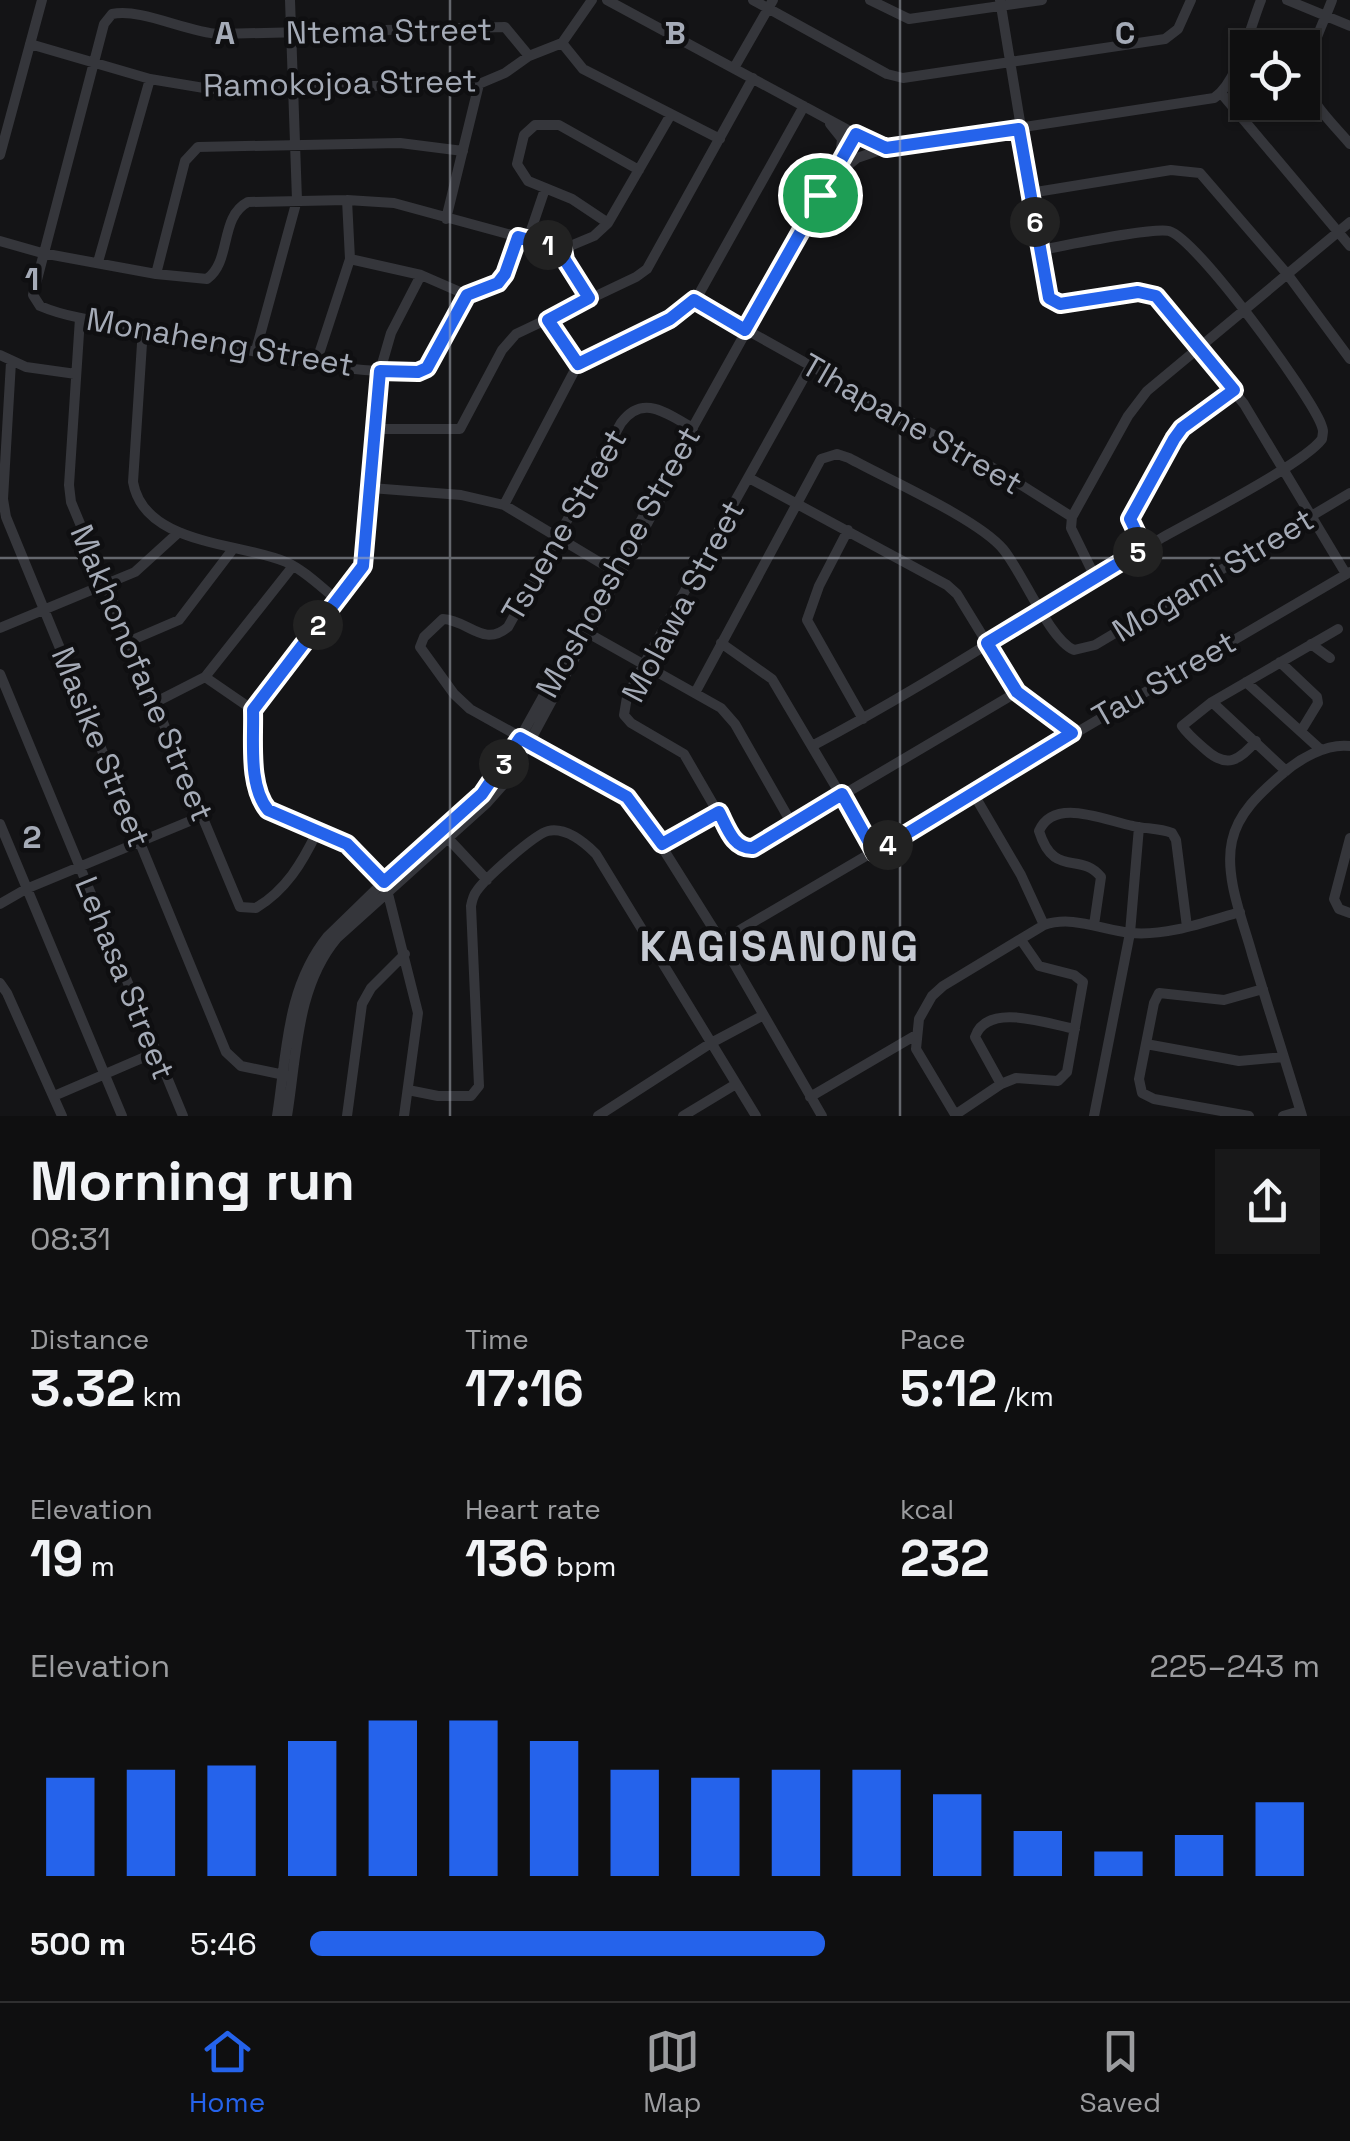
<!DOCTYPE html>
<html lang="en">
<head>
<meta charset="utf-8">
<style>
	body { margin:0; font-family:"Space Grotesk",sans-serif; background:#181819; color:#f1f3f6; height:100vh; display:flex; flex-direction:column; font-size:38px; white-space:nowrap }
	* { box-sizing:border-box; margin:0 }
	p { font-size:32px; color:#9b9c9f }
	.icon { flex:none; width:55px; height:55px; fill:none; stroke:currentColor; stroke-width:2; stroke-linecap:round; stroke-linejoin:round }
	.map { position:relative; height:1116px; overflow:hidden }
	.panel { display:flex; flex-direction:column; background:#0f0f10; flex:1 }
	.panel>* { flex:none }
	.fabs { position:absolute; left:1230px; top:30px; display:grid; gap:20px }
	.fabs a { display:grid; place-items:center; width:90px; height:90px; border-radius:0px; background:#0f0f10; box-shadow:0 2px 8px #0004,0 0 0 2px #2f2f30; font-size:50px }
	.pin { position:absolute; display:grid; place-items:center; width:85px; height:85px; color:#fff; margin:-42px; border:5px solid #fff; border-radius:50%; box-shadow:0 2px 10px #0007 }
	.km { position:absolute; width:50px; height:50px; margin:-25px; border-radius:50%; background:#222; color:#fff; font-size:28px; line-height:50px; text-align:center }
	.round { display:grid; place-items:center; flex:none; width:105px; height:105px; border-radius:0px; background:#181819 }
	.overview { display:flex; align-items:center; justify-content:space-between; height:170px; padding:0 30px }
	h1 { font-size:55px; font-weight:600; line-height:75px }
	.metrics { display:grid; grid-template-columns:repeat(3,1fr); gap:15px; height:170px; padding:10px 30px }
	.metrics div { display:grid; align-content:center }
	.metrics b { font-size:50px; font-weight:600 }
	.metrics small { font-size:28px; font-weight:400 }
	.metrics p { font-size:28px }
	.chart { height:280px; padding:20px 30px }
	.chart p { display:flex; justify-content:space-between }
	.chart svg { width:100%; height:180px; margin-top:10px; stroke:#2563eb; stroke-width:6 }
	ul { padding:0 30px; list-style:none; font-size:32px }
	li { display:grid; grid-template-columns:160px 120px 1fr; align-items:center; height:75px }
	li i { height:25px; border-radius:12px; background:#2563eb }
	.tab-bar { display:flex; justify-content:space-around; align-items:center; height:140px; border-top:2px solid #2f2f30; background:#0f0f10; font-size:28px; color:#9b9c9f }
	.tab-bar a { display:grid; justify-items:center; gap:5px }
	.tab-bar .on { color:#2563eb }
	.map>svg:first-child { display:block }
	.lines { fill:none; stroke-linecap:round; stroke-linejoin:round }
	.minor { stroke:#35363b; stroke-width:10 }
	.route-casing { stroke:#fff; stroke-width:20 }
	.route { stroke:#2563eb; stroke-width:12 }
	.grid { fill:none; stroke:#a5abb7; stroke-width:2.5; stroke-opacity:0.55 }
	.labels { text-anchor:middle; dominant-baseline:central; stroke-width:9; stroke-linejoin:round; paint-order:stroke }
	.street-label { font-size:32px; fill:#a5abb7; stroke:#0f0f11 }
	.district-label { font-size:42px; font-weight:bold; letter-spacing:2.5px; fill:#c6cad3; stroke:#0f0f11 }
	.grid-label { font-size:32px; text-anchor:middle; font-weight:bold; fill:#a5abb7; stroke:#0f0f11; stroke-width:9; stroke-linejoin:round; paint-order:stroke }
</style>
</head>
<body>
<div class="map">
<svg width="1350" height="1116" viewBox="0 0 1350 1116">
	<rect width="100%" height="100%" fill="#141416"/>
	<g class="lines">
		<path class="minor" d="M 607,0 L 859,136 L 886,148 L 1214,98 C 1238,82 1250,27 1261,0
			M 753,0 L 887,74 L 903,78 L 1165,39 L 1178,29 L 1191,0
			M 870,0 L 909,19 L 1042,0
			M 1000,0 L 1049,298 L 1061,304 L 1139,292 L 1156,296 L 1244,404 L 1346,574
			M 1287,0 L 1350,26
			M 1332,0 C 1325,20 1302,64 1307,85 C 1313,106 1336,127 1350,144
			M 562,43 L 583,69 L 720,139
			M 30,44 L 150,79 L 210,89 L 479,84 L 505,73 L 529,56 L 562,43 L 592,0
			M 734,68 L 773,0
			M 1221,93 L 1350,246
			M 830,124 L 842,139 L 840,157
			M 0,155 L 42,0
			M 842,170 L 857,158 L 886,148
			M 1030,193 L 1171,170 L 1200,173 L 1288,275 L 1350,359
			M 446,219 L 479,84
			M 608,223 L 572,199 L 528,181 L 517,164 L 524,135 L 535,125 L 559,125 L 639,170
			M 812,223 L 833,185
			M 518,237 C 508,274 504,282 467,295 L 431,364 L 423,371 C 339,377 236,346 152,329 C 115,322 75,321 40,306 L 33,295 L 104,24 L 112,14 C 142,8 186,32 219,34 L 505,27 L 529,56
			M 528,239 L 545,189
			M 0,241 L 42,253 L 156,274 L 207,279 C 232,261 219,217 248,202 L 347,200 L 394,203 L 563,249 L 594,236 L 608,223 L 670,116
			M 563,249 L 565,261 L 589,298
			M 350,259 L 421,275 L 467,295
			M 98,262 L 150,79
			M 156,274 L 185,161 L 198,147 L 400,143 L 463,151
			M 695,301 L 1004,474 L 1072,517
			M 80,318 L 69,485 L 71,502 L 240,907 L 256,908 C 286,890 302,863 317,832
			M 547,320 L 578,364
			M 143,328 L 133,482 C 144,545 238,542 286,562 C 304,570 321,587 337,600
			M 256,350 L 297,200 L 290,0
			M 0,355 L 26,367 L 76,374
			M 11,362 L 3,499 L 6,517 L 226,1052 L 241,1066 L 289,1076
			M 316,363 L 350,259 L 347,200
			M 811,365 L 643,666 L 627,697 L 624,715 L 631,723 L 684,754 L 735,842 L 745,848 L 753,848 L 1017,692
			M 693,428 C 667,414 643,393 621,423 L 508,627 C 484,648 468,620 443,619 L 424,637 L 420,647 L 454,694 L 470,709 L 616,790 L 635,804 L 721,941 L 822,1116
			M 376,429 L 460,429 L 502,350 L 516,334 L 636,277 L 647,269 L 753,78
			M 749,478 L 947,585 L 957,594 L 1017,692 L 1072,733
			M 371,488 L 461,495 L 504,505 L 619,574
			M 504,505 L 578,364 L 670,319 L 695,301 L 804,106
			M 848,530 L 819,586 L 807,620 L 863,719
			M 1144,549 L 1130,519 L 1174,439 L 1183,427 L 1234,390
			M 1095,577 L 1071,528 L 1072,517 L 1128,416 L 1147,391 L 1350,222
			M 0,628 L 135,572 L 179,532
			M 586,632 L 721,708 L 735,724 L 792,824
			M 130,641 L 179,620 L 233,549
			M 721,643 L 772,679 L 875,853
			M 1311,644 L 1330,658
			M 1280,662 L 1317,697 L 1318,703 L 1301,731
			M 0,674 L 183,1116
			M 205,677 L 253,710
			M 1246,682 L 1321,750
			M 695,693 L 821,459 L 837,454 L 849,458 C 887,479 978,519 1003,549 C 1023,573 1049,639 1074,650 L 1095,645 L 1350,493
			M 1212,702 L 1286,771
			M 154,703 L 205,677 L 293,566
			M 253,710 C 254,740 247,794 273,814 L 347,844 L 385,882 L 418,1013 L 404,1116
			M 253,710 L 363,565 L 380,371 L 391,333 L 421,275
			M 1256,741 C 1240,760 1227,769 1206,750 C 1198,743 1188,735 1182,726 L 1212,702 L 1338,629
			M 812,746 C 932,683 1043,607 1160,539 C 1193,520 1304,464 1322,439 C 1323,431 1324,432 1321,424 C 1309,393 1197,239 1169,231 C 1152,227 1064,246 1040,250
			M 973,793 L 1021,875 L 1044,925
			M 0,824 L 122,1116
			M 443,833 L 487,880
			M 1350,838 L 1334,899 L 1339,909 L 1350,913
			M 661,844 L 719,812
			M 0,904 L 26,889 L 202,816
			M 1094,925 L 1101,877 C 1080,851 1054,879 1039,831 C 1054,796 1106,821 1133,826 C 1146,829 1159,828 1172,833 L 1176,840 L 1187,927
			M 721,941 L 1350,572
			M 0,983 L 7,993 L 62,1116
			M 1146,1044 L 1239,1061 L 1283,1057
			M 1001,1084 L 975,1037 C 987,1001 1048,1024 1075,1029
			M 408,1090 L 438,1096 L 471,1096 L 479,1086 L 471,906 C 472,901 473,896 476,892 C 484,879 535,834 548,831 C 566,827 584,842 596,854 L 756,1116
			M 54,1096 L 154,1053
			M 810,1097 L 916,1035
			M 955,1115 L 1001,1084 L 1016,1078 L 1058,1081 L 1067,1072 L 1083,982 L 1074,975 L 1039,966 L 1021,940
			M 277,1116 C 287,1052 286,988 328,936 L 402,864 L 482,794 L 520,738 L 856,134
			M 287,1116 C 297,1055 296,987 337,938 L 487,803 L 503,785 L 529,743 L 662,496
			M 347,1116 L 362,1004 L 371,988 L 405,954
			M 598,1116 L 711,1043 L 762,1016
			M 683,1116 L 736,1084
			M 956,1116 L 916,1049 L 919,1019 L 932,996 L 943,986 L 1044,925 C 1073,915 1101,930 1131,933 C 1168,936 1205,922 1240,912
			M 1094,1116 L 1130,933 L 1139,827
			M 1249,1116 L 1154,1099 L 1142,1093 L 1139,1079 L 1154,1003 L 1159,993 L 1224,1000 L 1263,989
			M 1283,1116 L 1300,1111
			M 1302,1116 C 1286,1062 1268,1008 1252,954 C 1243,921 1224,876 1232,841 C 1238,813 1260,793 1281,775 C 1299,759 1326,743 1350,746"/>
	</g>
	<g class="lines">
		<g class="route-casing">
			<path id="route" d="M 1019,129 L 1049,298 L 1060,304 L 1138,292 L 1156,296 L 1234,390 L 1182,428 L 1174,439 L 1130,519 L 1144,548 L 987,643 L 1017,692 L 1072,733 L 875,853 L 842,794 L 753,848 C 733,849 727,827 719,812 L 662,844 L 627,797 L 520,738 L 482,794 L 384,882 L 347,844 L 268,810 C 248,786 254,740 253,710 L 363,566 L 380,371 L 418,372 L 427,368 L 467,295 L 498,283 L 505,274 L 518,237 L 563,249 L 565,260 L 589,298 L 548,320 L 578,364 L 670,319 L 694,300 L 745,330 L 856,134 L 886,148 Z"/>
		</g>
		<use href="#route" class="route"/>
	</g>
	<path class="grid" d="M 450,0 L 450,1116M 900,0 L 900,1116M 0,558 L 1350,558"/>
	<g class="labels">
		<g class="street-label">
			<text transform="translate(389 31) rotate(-1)">Ntema Street</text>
			<text transform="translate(340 83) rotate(-1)">Ramokojoa Street</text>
			<text transform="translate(220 342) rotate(10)">Monaheng Street</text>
			<text transform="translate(912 424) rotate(30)">Tlhapane Street</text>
			<text transform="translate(564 525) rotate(-60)">Tsuene Street</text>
			<text transform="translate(618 562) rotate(-61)">Moshoeshoe Street</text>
			<text transform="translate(1213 575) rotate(-31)">Mogami Street</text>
			<text transform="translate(683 601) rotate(-62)">Molawa Street</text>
			<text transform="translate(142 673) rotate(67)">Makhonofane Street</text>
			<text transform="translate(1164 679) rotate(-30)">Tau Street</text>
			<text transform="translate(101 747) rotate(68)">Masike Street</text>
			<text transform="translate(125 978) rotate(68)">Lehasa Street</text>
		</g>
		<g class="district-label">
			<text x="780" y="946">KAGISANONG</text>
		</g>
	</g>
	<g class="grid-label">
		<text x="225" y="44">A</text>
		<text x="675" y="44">B</text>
		<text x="1125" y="44">C</text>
		<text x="32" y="290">1</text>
		<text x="32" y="848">2</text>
	</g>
</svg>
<div class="fabs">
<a><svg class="icon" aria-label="locate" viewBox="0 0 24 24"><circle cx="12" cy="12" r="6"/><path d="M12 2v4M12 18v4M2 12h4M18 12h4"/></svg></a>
</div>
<div class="pin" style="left:820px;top:195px;background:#1e9e55"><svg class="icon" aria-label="arrive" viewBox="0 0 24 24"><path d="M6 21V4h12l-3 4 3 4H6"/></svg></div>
<b class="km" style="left:548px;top:245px">1</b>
<b class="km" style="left:318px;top:625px">2</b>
<b class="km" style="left:504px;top:764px">3</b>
<b class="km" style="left:888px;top:845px">4</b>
<b class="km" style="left:1138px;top:552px">5</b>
<b class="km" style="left:1035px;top:222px">6</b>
</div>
<section class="panel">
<div class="overview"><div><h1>Morning run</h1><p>08:31</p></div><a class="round"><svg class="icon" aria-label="share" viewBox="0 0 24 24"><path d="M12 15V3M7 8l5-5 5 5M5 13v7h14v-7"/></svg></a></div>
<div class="metrics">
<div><p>Distance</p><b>3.32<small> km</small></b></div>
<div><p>Time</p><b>17:16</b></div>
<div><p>Pace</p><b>5:12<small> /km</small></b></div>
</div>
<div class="metrics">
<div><p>Elevation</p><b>19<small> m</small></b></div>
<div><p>Heart rate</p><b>136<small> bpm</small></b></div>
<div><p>kcal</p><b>232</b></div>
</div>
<div class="chart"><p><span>Elevation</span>225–243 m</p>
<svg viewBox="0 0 160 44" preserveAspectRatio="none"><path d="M5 44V20M15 44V18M25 44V17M35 44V11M45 44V6M55 44V6M65 44V11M75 44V18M85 44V20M95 44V18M105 44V18M115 44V24M125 44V33M135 44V38M145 44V34M155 44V26"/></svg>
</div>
<ul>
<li><b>500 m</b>5:46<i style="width:51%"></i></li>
</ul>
</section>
<nav class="tab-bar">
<a class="on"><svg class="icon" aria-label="home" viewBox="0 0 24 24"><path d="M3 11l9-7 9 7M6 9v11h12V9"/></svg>Home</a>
<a><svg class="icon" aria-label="map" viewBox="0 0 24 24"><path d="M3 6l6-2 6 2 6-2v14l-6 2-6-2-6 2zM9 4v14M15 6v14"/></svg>Map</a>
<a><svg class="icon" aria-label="saved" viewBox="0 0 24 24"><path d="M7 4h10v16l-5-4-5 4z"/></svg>Saved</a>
</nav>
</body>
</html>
